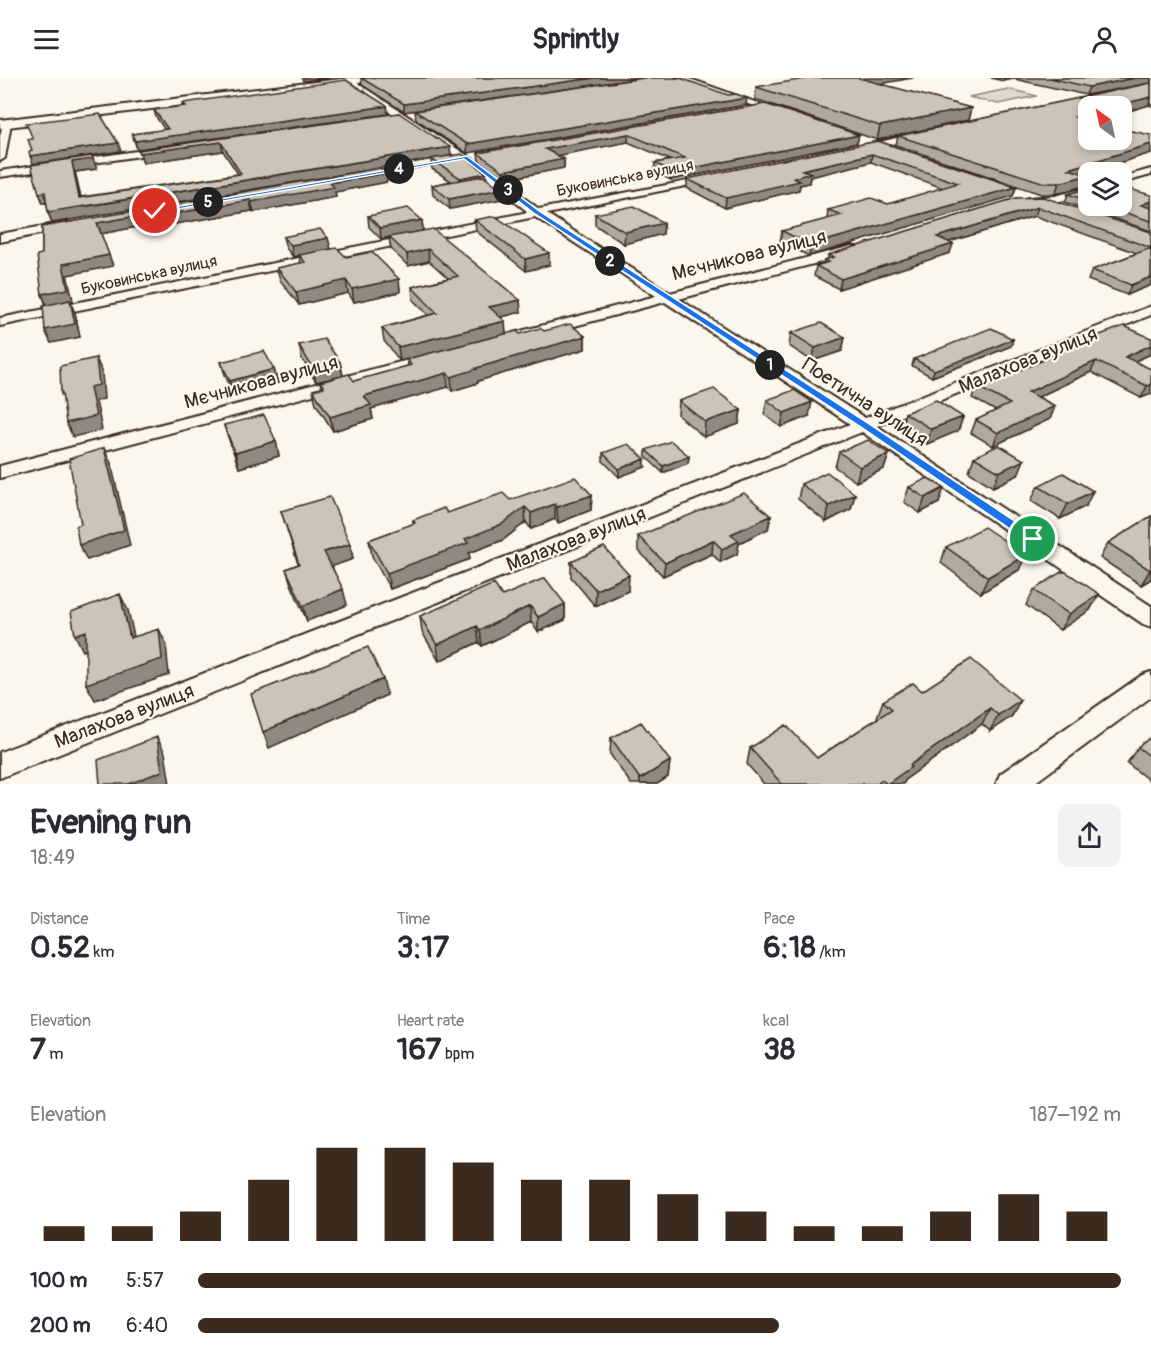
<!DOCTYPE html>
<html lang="en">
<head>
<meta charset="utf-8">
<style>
	body { margin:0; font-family:Pangolin,sans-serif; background:#f2f2f3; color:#2b2b33; height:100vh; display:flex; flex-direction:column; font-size:22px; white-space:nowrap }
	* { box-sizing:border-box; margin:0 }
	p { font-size:20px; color:#7c7c81 }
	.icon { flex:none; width:33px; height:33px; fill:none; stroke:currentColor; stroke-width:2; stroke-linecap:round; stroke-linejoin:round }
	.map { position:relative; height:706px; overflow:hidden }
	.sheet { display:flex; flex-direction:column; background:#fff; flex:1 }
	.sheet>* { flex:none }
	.needle { width:39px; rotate:327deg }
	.tools { position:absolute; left:1078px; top:18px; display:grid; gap:12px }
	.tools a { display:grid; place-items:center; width:54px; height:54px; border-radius:12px; background:#fff; box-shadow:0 3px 9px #0003; font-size:30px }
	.pin { position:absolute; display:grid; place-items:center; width:51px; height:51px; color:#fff; margin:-26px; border:3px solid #fff; border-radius:50%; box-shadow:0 2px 6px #0007 }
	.km { position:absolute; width:30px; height:30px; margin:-15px; border-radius:50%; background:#222; color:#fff; font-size:16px; line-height:30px; text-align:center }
	.round { display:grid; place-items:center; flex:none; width:63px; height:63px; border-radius:12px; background:#f2f2f3 }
	.overview { display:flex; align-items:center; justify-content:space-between; height:102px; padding:0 30px }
	h1 { font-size:33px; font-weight:700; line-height:45px }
	.metrics { display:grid; grid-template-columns:repeat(3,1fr); gap:9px; height:102px; padding:6px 30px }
	.metrics div { display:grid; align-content:center }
	.metrics b { font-size:30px; font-weight:700 }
	.metrics small { font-size:16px; font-weight:400 }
	.metrics p { font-size:16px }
	.chart { height:168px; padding:12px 30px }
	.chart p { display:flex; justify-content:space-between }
	.chart svg { width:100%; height:108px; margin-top:6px; stroke:#3b2a1e; stroke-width:6 }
	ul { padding:0 30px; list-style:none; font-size:20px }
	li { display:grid; grid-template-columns:96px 72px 1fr; align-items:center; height:45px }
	li i { height:15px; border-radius:8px; background:#3b2a1e }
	header { display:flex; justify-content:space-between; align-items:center; height:78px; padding:0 30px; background:#fff; font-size:27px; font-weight:700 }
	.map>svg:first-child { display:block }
	.green { fill:#dfd9ce; stroke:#8d8276; stroke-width:1.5 }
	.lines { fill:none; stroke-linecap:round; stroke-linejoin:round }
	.street-casing { stroke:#3b2a1e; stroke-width:4 }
	.secondary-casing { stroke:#3b2a1e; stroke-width:4 }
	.street { fill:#fbf7ec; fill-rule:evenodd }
	.secondary { fill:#fbf7ec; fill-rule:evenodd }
	.wall { fill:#afa99f; stroke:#3b2a1e; stroke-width:1.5 }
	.shaded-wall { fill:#8f8982; stroke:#3b2a1e; stroke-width:1.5 }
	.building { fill:#ccc4b9; stroke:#3b2a1e; stroke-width:1.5 }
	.route { fill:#1a73e8; stroke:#fff; stroke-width:1.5 }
	.labels { text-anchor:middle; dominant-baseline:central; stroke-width:4.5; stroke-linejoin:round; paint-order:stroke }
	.far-street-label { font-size:16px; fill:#3b2a1e; stroke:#fbf7ec }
	.street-label { font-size:20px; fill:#3b2a1e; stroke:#fbf7ec }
</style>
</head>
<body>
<header><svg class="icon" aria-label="menu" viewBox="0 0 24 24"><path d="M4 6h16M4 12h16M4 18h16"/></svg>Sprintly<svg class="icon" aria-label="person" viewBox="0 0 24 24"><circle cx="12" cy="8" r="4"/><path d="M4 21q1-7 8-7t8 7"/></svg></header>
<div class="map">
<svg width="1151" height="706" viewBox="0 0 1151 706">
	<rect width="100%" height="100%" fill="#fbf7ec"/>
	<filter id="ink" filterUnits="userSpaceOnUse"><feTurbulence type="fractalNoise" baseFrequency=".0167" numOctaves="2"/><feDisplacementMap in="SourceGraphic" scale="12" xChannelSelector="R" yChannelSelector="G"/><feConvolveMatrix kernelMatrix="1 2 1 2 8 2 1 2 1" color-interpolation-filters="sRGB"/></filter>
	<g filter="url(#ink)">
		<path class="green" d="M 1008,11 L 1037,18 L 998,26 L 969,19 Z"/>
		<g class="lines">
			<g class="street-casing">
				<path id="street" d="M 676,0 L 687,0 L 783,34 L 776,36 Z
					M 345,1 L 351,1 L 468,78 L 539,131 L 714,98 L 715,100 L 710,103 L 547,136 L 670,215 L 852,168 L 856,169 L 858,172 L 856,175 L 679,221 L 865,340 L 1151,228 L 1151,237 L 877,348 L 1151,528 L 1151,549 L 1143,546 L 862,354 L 0,700 L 0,674 L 850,346 L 665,224 L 518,263 L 513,261 L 510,258 L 513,255 L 656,218 L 535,139 L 0,248 L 0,240 L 528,134 L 461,81 L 358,99 L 357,97 L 362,94 L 456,78 L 345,5 Z
					M 7,42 L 11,45 L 5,80 L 0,83 L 0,58 L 3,45 Z
					M 921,54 L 925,57 L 924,59 L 860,73 L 855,70 Z
					M 164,69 L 167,70 L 167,74 L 0,99 L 0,93 Z
					M 1151,91 L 1151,97 L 1122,105 L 1122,99 Z
					M 1089,109 L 1089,115 C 1074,119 1035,133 1023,123 L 1028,120 L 1055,118 Z
					M 66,144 L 72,148 L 70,150 L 0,164 L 0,156 Z
					M 431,276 L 437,278 L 439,281 L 437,284 L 0,400 L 0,388 Z
					M 1151,594 L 1151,619 L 1033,706 L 996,706 L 1000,696 L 1142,597 Z"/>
			</g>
			<g class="secondary-casing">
				<path id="secondary" d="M 349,0 L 379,0 L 374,3 L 0,50 L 0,42 Z"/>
			</g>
			<use href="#street" class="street"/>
			<use href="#secondary" class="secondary"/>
		</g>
		<path class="wall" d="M 361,0 L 642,0 L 404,34 L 362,7 Z
			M 991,0 L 1151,0 L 1151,5 L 1086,17 L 1014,1 L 1003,3 Z
			M 1151,5 L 1151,28 L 1149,27 L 1122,35 L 1122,28 L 1089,28 L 1089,62 L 1151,75 L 1084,96 L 1088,97 L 1084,108 L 1055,116 L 1041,116 L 896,67 L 898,58 Z
			M 880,6 L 971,30 L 968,42 L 877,62 L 755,21 L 756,9 Z
			M 728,17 L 746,27 L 467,75 L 416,41 L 415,33 Z
			M 183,25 L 387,28 L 388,36 L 137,71 L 132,56 L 165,52 L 156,39 L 154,32 L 184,28 Z
			M 765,26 L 859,57 L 857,65 L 671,102 L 654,94 L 655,85 L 670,82 L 628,64 L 557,77 L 564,81 L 564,90 L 503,102 L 479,83 L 478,75 Z
			M 399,35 L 451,78 L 486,95 L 487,100 L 501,111 L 502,121 L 450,131 L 433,117 L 432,107 L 451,103 L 432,91 L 431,81 L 52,145 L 48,134 L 47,125 L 43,125 L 31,87 L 97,91 L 75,94 L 81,119 L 238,96 L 223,73 L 143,85 L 139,72 Z
			M 878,63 L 1016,109 L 1013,118 L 809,178 L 780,164 L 782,153 L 827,141 L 828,132 L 888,126 L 943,110 L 871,84 L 810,99 L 809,105 L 800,107 L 799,112 L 725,130 L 687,110 L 687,101 Z
			M 387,104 L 335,114 L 336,119 L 254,134 L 252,133 L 175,146 L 172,142 L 101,156 L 113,188 L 67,197 L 73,223 L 70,224 L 75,235 L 80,259 L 51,265 L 45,252 L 46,227 L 42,216 L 42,149 Z
			M 1089,110 L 1089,128 L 1122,128 L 1151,117 L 1151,153 L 1065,124 L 1068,116 Z
			M 1016,120 L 1151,154 L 1151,207 L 1127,217 L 1088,202 L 1092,192 L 1137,175 L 1035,138 L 949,164 L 950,175 L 839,211 L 814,198 L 816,188 L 824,186 L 824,182 L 828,181 L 828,177 Z
			M 595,136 L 664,145 L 663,156 L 624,166 L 595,147 Z
			M 368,138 L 422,142 L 423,152 L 521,234 L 501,239 L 506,256 L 400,283 L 384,263 L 382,250 L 428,237 L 413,222 L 412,209 L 448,200 L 429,183 L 408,188 L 391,171 L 389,160 L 381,161 L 369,149 Z
			M 475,142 L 549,187 L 526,193 L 476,153 Z
			M 283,159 L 330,171 L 346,179 L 399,201 L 400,214 L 354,224 L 348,215 L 299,227 L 280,202 L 277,190 L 301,185 L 299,178 L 293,179 L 286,170 Z
			M 544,253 L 585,258 L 585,271 L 478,303 L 478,305 L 452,313 L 448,309 L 371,331 L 373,341 L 333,353 L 316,326 L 313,312 L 322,310 L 320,304 L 354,303 L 408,288 L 407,281 L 520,256 Z
			M 791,255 L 845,259 L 842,273 L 812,283 L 789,268 Z
			M 1013,261 L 1011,268 L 974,283 L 932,299 L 912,288 L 914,281 Z
			M 1089,261 L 1151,276 L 1135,283 L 1151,316 L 1141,320 L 1091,294 L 1038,319 L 1055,328 L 1050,341 L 993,368 L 971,355 L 976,342 L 996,333 L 972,320 L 976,308 L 1035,286 Z
			M 299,267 L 340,284 L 343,298 L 316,304 L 302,281 Z
			M 221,284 L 274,291 L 278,305 L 234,317 L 225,297 Z
			M 767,322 L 809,338 L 781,349 L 764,336 Z
			M 679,323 L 741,332 L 739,346 L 704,359 L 678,337 Z
			M 905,335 L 963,339 L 958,353 L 927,366 L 901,349 Z
			M 224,348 L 276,363 L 279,378 L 239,390 Z
			M 646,372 L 689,378 L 688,385 L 663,395 L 646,379 Z
			M 839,374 L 889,376 L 884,391 L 856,404 L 835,389 Z
			M 603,375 L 645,389 L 619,399 L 603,383 Z
			M 974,379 L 1018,397 L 993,409 L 969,394 Z
			M 801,406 L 855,416 L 851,431 L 826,444 L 798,421 Z
			M 1038,408 L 1086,428 L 1060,441 L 1031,423 Z
			M 909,409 L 939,425 L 920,435 L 904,424 Z
			M 592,417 L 591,432 L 558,445 L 555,441 L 531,451 L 526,444 L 503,462 L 469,475 L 470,481 L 390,511 L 372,478 L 369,462 L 413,446 L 413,442 L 510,422 Z
			M 281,433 L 350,466 L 353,481 L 332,488 L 347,527 L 307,543 L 291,506 L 286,491 L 298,486 Z
			M 771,438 L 768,451 L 739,465 L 737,476 L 720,484 L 712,476 L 663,498 L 638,472 L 638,458 Z
			M 1151,438 L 1151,501 L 1141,507 L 1100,480 L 1108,465 Z
			M 946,469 L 1019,492 L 981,515 L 941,485 Z
			M 571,484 L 628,513 L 595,528 L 571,499 Z
			M 1034,512 L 1099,516 L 1090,532 L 1060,552 L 1026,527 Z
			M 502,518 L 565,526 L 565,542 L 538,554 L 531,544 L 482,568 L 479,564 L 439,583 L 422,554 L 420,538 Z
			M 922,613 L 1020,622 L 1012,638 L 990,653 L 982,646 L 906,701 L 904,705 L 902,706 L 764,706 L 747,686 L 750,670 L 817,680 L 878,640 L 877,639 L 883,623 Z
			M 1151,659 L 1151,704 L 1127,685 L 1138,669 Z
			M 611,660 L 670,683 L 668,699 L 657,706 L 631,706 L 610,676 Z"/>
		<path class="shaded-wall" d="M 302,0 L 330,0 L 303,3 Z
			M 594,0 L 642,0 L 404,34 L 404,26 Z
			M 867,0 L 913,0 L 856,10 L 858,1 Z
			M 1004,0 L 1014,0 L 1003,3 Z
			M 1135,0 L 1151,0 L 1151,5 L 1086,17 L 1089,9 Z
			M 1151,19 L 1149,27 L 1122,35 L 1122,28 L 1115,28 Z
			M 747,20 L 746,27 L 467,75 L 467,66 Z
			M 387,28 L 388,36 L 137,71 L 135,63 Z
			M 971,30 L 968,42 L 877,62 L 880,48 Z
			M 1089,35 L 1089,44 L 1075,39 Z
			M 628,56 L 628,64 L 545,80 L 545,71 Z
			M 859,57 L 857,65 L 671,102 L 672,94 Z
			M 221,64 L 223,73 L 143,85 L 140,75 Z
			M 118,65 L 121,73 L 33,86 L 30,78 Z
			M 1151,66 L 1151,75 L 1065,102 L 1069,91 Z
			M 450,69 L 451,78 L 52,145 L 48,134 L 79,120 L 72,84 L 92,78 L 97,91 L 75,94 L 83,129 Z
			M 872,76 L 871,84 L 810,99 L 809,105 L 800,107 L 799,112 L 725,130 L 726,120 L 793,100 L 802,92 Z
			M 564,81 L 564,90 L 503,102 L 503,93 Z
			M 386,95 L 387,104 L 335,114 L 336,119 L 254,134 L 251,124 L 330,105 Z
			M 486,95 L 487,105 L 460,110 L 460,100 Z
			M 1088,97 L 1084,108 L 1055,116 L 1059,105 Z
			M 1016,109 L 1013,118 L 809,178 L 811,167 Z
			M 501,111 L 502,121 L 450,131 L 449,121 Z
			M 45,114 L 49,124 L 43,125 L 39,115 Z
			M 250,122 L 252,133 L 175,146 L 172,136 Z
			M 1151,123 L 1151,131 L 1141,127 Z
			M 1038,129 L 1035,138 L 935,168 L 937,159 Z
			M 169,132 L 172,142 L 101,156 L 97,145 Z
			M 422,142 L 423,153 L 381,161 L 380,150 Z
			M 664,145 L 663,156 L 624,166 L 625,154 Z
			M 328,160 L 331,171 L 293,179 L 291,167 Z
			M 953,166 L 950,175 L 839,211 L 841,201 Z
			M 428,171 L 429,183 L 408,188 L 407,176 Z
			M 549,175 L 549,187 L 526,193 L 525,181 Z
			M 109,177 L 113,188 L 67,197 L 73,223 L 70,224 L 75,235 L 80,259 L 51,265 L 45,252 L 47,228 L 42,216 L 63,186 Z
			M 1151,199 L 1151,207 L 1127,217 L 1131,207 Z
			M 399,201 L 400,214 L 354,224 L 352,211 Z
			M 346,202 L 348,215 L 299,227 L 296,214 Z
			M 520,222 L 521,234 L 490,242 L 489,229 Z
			M 505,243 L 506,256 L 400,283 L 398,269 Z
			M 585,258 L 585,271 L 478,303 L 478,305 L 452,313 L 451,299 L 476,290 Z
			M 845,259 L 842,273 L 812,283 L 815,270 Z
			M 1013,261 L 1011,268 L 974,283 L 932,299 L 934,292 Z
			M 1151,267 L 1151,276 L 1119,290 L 1125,279 Z
			M 96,280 L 102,294 L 104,321 L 96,323 L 102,352 L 73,359 L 66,345 L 90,309 Z
			M 1096,283 L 1091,294 L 1023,326 L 1028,314 Z
			M 340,284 L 343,298 L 316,304 L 313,291 Z
			M 274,291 L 278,305 L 234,317 L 230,303 Z
			M 447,295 L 448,309 L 371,331 L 373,341 L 333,353 L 330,339 L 364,318 Z
			M 1151,306 L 1151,316 L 1141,320 L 1147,308 Z
			M 812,324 L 809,338 L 781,349 L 784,335 Z
			M 1055,328 L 1050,341 L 993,368 L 998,355 Z
			M 741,332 L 739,346 L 704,359 L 705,344 Z
			M 963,339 L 958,353 L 927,366 L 931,351 Z
			M 276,363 L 279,378 L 239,390 L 235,375 Z
			M 104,370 L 111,385 L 130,467 L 87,482 L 79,467 Z
			M 889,376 L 884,391 L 856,404 L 860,389 Z
			M 689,378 L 688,385 L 663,395 L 663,388 Z
			M 645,381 L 645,389 L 619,399 L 619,391 Z
			M 1024,382 L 1018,397 L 993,409 L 999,394 Z
			M 944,410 L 939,425 L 920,435 L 925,420 Z
			M 1093,413 L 1086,428 L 1060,441 L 1068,426 Z
			M 855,416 L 851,431 L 826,444 L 829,428 Z
			M 592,417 L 591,432 L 558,445 L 557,429 Z
			M 555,426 L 555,441 L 531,451 L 531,435 Z
			M 525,429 L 526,444 L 503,462 L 469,475 L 470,481 L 390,511 L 387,495 L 465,461 Z
			M 771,438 L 768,451 L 739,465 L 737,476 L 720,484 L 722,471 L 731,456 Z
			M 713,462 L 712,476 L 663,498 L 665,485 Z
			M 350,466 L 353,481 L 328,490 L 324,474 Z
			M 1026,477 L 1019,492 L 981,515 L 988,499 Z
			M 1151,491 L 1151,501 L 1141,507 L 1150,492 Z
			M 629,497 L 628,513 L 595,528 L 596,512 Z
			M 343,511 L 347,527 L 307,543 L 303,528 Z
			M 120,516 L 128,532 L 138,576 L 130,560 Z
			M 1099,516 L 1090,532 L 1060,552 L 1069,536 Z
			M 565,526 L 565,542 L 538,554 L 538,539 Z
			M 530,528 L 531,544 L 482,568 L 480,552 Z
			M 477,548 L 479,564 L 439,583 L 437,567 Z
			M 159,551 L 166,566 L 169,597 L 95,622 L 86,606 Z
			M 86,553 L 94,569 L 83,573 L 75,557 Z
			M 383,601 L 387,617 L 269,670 L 263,654 Z
			M 1020,622 L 1012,638 L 990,653 L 998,637 Z
			M 990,630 L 982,646 L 906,701 L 904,705 L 902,706 L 887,706 L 910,687 Z
			M 157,659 L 165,675 L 170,706 L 129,706 Z
			M 670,683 L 668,699 L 657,706 L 640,706 L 640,701 Z"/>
		<path class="building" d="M 361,0 L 594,0 L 404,26 Z
			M 644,0 L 680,0 L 728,17 L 736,16 L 747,20 L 467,66 L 415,33 Z
			M 811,0 L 859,0 L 971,30 L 880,48 L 756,9 Z
			M 1050,0 L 1135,0 L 1089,9 Z
			M 346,2 L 387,28 L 135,63 L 132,56 L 168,51 L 154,32 L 186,28 L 183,25 Z
			M 1151,5 L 1151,19 L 1115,28 L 1089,28 L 1089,35 L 1075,39 L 1089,43 L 1089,62 L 1122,62 L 1122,51 L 1151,57 L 1151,66 L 1069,91 L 1088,97 L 1059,105 L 1045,105 L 898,58 Z
			M 765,26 L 859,57 L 672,94 L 655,85 L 685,80 L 628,56 L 545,71 L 564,81 L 503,93 L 478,75 Z
			M 399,35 L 450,69 L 48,134 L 45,114 L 39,115 L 31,87 L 92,78 L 93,81 L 72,84 L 79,120 L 241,96 L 221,64 L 140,75 L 139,72 Z
			M 100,36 L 118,65 L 30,78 L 29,74 L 32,73 L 28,61 L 33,61 L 26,45 Z
			M 878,63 L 1016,109 L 811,167 L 782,153 L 842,137 L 828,132 L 871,120 L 888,126 L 958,105 L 872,76 L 802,92 L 811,95 L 793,100 L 800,103 L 726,120 L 687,101 Z
			M 462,76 L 486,95 L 460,100 L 431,81 Z
			M 380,90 L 386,95 L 330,105 L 334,109 L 251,124 L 250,122 L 172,136 L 169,132 L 97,145 L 109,177 L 63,186 L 68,211 L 42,216 L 37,177 L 42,176 L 42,149 Z
			M 483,98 L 501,111 L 449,121 L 432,107 Z
			M 1122,109 L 1151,117 L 1151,123 L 1141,127 L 1151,130 L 1151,143 L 1104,128 L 1122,128 Z
			M 1089,110 L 1089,123 L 1068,116 Z
			M 1043,119 L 1151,154 L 1151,170 L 1038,129 L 937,159 L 953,166 L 841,201 L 816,188 L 829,184 L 824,182 L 834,179 L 828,177 L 1016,120 Z
			M 634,128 L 664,145 L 625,154 L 595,136 Z
			M 408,130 L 422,142 L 380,150 L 368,138 Z
			M 495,138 L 549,175 L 525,181 L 475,142 Z
			M 320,151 L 328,160 L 291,167 L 283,159 Z
			M 433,151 L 520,222 L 489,229 L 505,243 L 398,269 L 382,250 L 437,235 L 412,209 L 458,198 L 428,171 L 407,176 L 389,159 Z
			M 337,170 L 346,179 L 372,174 L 399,201 L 352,211 L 346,202 L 296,214 L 277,190 L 305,184 L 299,177 Z
			M 1151,170 L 1151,199 L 1131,207 L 1092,192 Z
			M 70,222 L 75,246 L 45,252 L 43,228 Z
			M 821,245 L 845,259 L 815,270 L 791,255 Z
			M 570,246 L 585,258 L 476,290 L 477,291 L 451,299 L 447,295 L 364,318 L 371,327 L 330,339 L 313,312 L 324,309 L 320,304 L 349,296 L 354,303 L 411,287 L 407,281 L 517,253 L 520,256 L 540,250 L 544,253 Z
			M 1124,248 L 1151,260 L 1151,267 L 1125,279 L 1151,291 L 1151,306 L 1147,308 L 1096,283 L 1028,314 L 1055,328 L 998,355 L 976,342 L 1010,326 L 976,308 L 1035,286 L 1070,269 L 1074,261 L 1082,258 L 1089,261 Z
			M 991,250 L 1013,261 L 976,277 L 934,292 L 914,281 Z
			M 324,261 L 340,284 L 313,291 L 299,267 Z
			M 264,273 L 274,291 L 230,303 L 221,284 Z
			M 96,280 L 99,307 L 90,309 L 96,338 L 66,345 L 62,315 L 61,316 L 60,288 Z
			M 714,311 L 741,332 L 705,344 L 679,323 Z
			M 794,312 L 812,324 L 784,335 L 767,322 Z
			M 936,322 L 963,339 L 931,351 L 905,335 Z
			M 264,337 L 276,363 L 235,375 L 224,347 Z
			M 868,362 L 889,376 L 860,389 L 839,374 Z
			M 671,363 L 689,378 L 663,388 L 646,372 Z
			M 628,366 L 645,381 L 619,391 L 603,375 Z
			M 999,367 L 1024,382 L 999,394 L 974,379 Z
			M 104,370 L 124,452 L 79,467 L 76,448 L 81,446 L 69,381 Z
			M 827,394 L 855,416 L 829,428 L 801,406 Z
			M 1063,395 L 1093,413 L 1068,426 L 1038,408 Z
			M 575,399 L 592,417 L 557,429 L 555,426 L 531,435 L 525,429 L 502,446 L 465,461 L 468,465 L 387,495 L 369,462 L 415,445 L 413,442 L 444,430 L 447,435 L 503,415 L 510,422 Z
			M 928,400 L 944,410 L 925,420 L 909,409 Z
			M 744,415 L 771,438 L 731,456 L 739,463 L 722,471 L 713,462 L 665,485 L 638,458 Z
			M 330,419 L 350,466 L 324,474 L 343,511 L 303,528 L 286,491 L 299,486 L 281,433 Z
			M 1151,438 L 1151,491 L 1150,492 L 1108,465 Z
			M 984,449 L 1026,477 L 988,499 L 946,469 Z
			M 604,469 L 629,497 L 596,512 L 571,484 Z
			M 1061,494 L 1066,494 L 1099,516 L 1069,536 L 1034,512 Z
			M 545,500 L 565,526 L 538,539 L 530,528 L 480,552 L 477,548 L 437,567 L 420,538 L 494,506 L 502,518 Z
			M 120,516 L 130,560 L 159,551 L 162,581 L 86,606 L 86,553 L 75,557 L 71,534 Z
			M 368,569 L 383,601 L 263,654 L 251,616 Z
			M 971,581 L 1020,622 L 998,637 L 990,630 L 910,687 L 911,689 L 887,706 L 882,702 L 877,706 L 782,706 L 750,670 L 786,647 L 817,680 L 892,631 L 883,623 L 913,605 L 922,613 Z
			M 641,644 L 670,683 L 640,701 L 611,660 Z
			M 157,659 L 162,693 L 129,706 L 100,706 L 98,682 Z
			M 1151,659 L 1151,679 L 1138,669 Z"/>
	</g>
	<path class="route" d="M 467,78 L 539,133 L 868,345 L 1037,458 L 1037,464 L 1029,464 L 861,349 L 535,136 L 464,81 L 155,135 L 152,133 Z"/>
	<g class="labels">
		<g class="far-street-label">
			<text transform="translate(625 100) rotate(-11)">Буковинська вулиця</text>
			<text transform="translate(149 197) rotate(-12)">Буковинська вулиця</text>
		</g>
		<g class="street-label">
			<text transform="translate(749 177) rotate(-14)">Мєчникова вулиця</text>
			<text transform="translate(1028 282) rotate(-22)">Малахова вулиця</text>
			<text transform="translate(261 304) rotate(-15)">Мєчникова вулиця</text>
			<text transform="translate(865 324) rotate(33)">Поетична вулиця</text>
			<text transform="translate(576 461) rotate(-21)">Малахова вулиця</text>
			<text transform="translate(124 638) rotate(-21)">Малахова вулиця</text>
		</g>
	</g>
</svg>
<div class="tools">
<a><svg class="needle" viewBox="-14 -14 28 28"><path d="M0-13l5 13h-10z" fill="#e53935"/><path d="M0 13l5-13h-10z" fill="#7c7c81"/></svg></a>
<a><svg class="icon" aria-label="layers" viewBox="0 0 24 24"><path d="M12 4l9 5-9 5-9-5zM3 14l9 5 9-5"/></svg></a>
</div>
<div class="pin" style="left:1033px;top:461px;background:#1e9e55"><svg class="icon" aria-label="arrive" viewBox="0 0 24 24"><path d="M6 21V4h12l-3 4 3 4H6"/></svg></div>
<div class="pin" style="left:155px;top:133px;background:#d93025"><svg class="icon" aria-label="check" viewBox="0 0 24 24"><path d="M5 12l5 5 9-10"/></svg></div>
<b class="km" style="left:770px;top:287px">1</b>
<b class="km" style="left:610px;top:183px">2</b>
<b class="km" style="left:508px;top:112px">3</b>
<b class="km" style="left:399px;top:91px">4</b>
<b class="km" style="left:208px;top:124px">5</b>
</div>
<section class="sheet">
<div class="overview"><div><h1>Evening run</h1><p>18:49</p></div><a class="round"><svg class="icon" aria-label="share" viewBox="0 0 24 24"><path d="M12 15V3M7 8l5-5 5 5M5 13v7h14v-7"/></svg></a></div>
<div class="metrics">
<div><p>Distance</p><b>0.52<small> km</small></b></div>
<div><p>Time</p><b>3:17</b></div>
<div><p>Pace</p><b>6:18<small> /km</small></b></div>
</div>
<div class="metrics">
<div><p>Elevation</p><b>7<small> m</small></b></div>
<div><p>Heart rate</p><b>167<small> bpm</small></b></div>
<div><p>kcal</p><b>38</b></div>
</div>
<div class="chart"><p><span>Elevation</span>187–192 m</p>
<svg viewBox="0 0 160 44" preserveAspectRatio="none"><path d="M5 44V38M15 44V38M25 44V32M35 44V19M45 44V6M55 44V6M65 44V12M75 44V19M85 44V19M95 44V25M105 44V32M115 44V38M125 44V38M135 44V32M145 44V25M155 44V32"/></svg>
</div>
<ul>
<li><b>100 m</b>5:57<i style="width:100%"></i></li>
<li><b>200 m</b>6:40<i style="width:63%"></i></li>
</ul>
</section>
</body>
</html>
